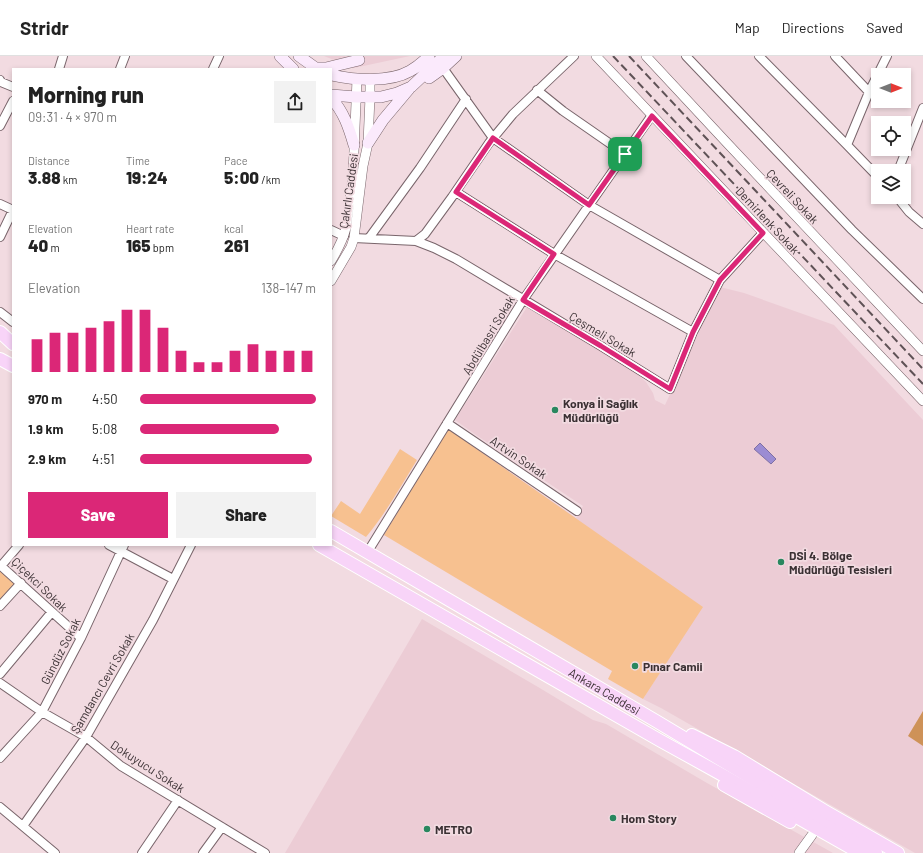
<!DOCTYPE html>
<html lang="en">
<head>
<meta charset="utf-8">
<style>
	body { margin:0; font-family:Barlow,sans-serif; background:#f2f2f2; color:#222; height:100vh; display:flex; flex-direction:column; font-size:15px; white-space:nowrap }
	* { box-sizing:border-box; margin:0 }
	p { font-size:13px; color:#767676 }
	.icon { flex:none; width:22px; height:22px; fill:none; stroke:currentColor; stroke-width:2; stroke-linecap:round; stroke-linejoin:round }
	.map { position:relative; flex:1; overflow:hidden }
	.sheet { position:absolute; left:12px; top:12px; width:320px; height:478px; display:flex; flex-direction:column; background:#fff; border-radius:0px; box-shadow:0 2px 6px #0003 }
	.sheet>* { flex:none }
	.needle { width:26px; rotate:90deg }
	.tools { position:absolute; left:871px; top:12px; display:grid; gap:8px }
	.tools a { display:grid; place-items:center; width:40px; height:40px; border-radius:0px; background:#fff; box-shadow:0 2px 6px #0003; font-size:20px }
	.pin { position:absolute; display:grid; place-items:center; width:34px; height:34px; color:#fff; margin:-17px; border-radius:8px; box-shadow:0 2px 6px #0006 }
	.round { display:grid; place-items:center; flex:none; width:42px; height:42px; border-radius:0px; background:#f2f2f2 }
	.summary { display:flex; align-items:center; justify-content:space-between; height:68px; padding:0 16px }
	h1 { font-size:22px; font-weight:800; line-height:30px }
	.metrics { display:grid; grid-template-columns:repeat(3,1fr); gap:6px; height:68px; padding:4px 16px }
	.metrics div { display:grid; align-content:center }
	.metrics b { font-size:17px; font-weight:800 }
	.metrics small { font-size:11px; font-weight:400 }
	.metrics p { font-size:11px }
	.chart { height:112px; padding:8px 16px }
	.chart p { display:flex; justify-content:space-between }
	.chart svg { width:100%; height:72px; margin-top:4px; stroke:#db2777; stroke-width:6 }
	.action { display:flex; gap:8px; margin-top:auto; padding:8px 16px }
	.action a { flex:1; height:46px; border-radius:0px; background:#db2777; color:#fff; font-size:16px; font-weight:800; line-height:46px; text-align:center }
	.action a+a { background:#f2f2f2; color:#222 }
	ul { padding:0 16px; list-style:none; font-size:13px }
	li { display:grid; grid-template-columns:64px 48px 1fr; align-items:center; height:30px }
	li i { height:10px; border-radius:5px; background:#db2777 }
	header { display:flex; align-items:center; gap:24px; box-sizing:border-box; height:56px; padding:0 20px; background:#fff; border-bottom:1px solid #e0e0e0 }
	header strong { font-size:19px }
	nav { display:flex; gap:22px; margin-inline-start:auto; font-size:14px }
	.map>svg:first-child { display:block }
	.built { fill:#ecccd5 }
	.green { fill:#f7c190 }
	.forest { fill:#ce9258 }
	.water { fill:#9c8cd3; stroke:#7f70a3 }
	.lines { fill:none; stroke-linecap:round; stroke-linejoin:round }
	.minor-casing { stroke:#79656b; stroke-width:10 }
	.tertiary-casing { stroke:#79656b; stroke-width:10 }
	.secondary-casing { stroke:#79656b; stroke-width:12 }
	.primary-casing { stroke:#fff; stroke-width:14 }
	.minor { stroke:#fff; stroke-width:8 }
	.tertiary { stroke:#fff; stroke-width:9 }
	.secondary { stroke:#fbeafc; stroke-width:11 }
	.primary { stroke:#f8d4f8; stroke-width:12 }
	.rail { stroke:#5f5256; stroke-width:2; stroke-dasharray:8 4; stroke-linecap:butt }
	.route-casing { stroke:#fff; stroke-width:8 }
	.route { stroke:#db2777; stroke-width:5 }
	.poi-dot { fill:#29875f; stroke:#f2dbe1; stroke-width:1.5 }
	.labels { text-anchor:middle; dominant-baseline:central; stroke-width:3.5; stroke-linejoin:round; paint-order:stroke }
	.street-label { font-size:12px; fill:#3a3033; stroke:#f2dbe1 }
	.poi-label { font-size:12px; font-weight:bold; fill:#3a3033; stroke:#f2dbe1; text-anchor:start }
</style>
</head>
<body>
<header>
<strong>Stridr</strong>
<nav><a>Map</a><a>Directions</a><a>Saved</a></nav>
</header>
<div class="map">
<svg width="923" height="797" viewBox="0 0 923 797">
	<rect width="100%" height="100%" fill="#f2dbe1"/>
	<path class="built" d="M 324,0 L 410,0 L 354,12 Z
		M 720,231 L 744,237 L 834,269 L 923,364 L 923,797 L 915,797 L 661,652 L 643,643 L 675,593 L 384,479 L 448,373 L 576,462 L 583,450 L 476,379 L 455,364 L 527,251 L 633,314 L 646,326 L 653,337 L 655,344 L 665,349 Z
		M 422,563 L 538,631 L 593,664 L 606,668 L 707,727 L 833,797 L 285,797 Z"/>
	<path class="green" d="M 448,373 L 703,551 L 643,643 L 608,623 L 612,615 L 384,479 Z
		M 400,393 L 417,404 C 401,430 386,457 366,481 L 331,460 L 341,445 L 360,458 Z
		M 0,509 L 17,526 L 0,546 Z"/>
	<path class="forest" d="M 923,655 L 923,690 L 908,680 Z"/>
	<path class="water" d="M 760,387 L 776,403 L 771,408 L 754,393 Z"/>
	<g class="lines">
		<g class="minor-casing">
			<path id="minor" d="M 686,0 L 852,174 L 923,243
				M 759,0 L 847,89
				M 835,0 L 869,36
				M 443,12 L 493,82 L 589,149 L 720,224
				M 59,13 L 63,0
				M 120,13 L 125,0
				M 213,13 L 219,0
				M 0,24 L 1,26 L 13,31
				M 537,34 L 563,55 L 625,98
				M 0,70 L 13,45
				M 898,115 L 923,52
				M 878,121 L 847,89 L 869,36 L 887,0
				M 456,136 L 554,198 L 693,276
				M 897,141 L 909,156 L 923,168
				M 0,148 L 13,154
				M 331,174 L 344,180
				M 0,181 L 13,154
				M 354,182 L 416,185 L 434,192 L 456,203 L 601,290 L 670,333 L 693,276 L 720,224 L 763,177
				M 369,182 L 420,112 L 466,43
				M 416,185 L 425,178 L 452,141 L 489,87 L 513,58 L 574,0
				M 0,256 L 13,266
				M 447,367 L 577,455
				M 19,489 L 1,510 L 81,582
				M 109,489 L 173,523
				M 367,497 L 523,244 L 652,59
				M 0,550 L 21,527
				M 0,618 L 51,557
				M 0,627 L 42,656 L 86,681 L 121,710 L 265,797
				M 0,702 L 42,656 L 81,582 L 124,489
				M 0,751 L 55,797
				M 23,770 L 86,681 L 153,564 L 191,489
				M 142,797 L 178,744
				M 203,797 L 222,771"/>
		</g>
		<g class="tertiary-casing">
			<path id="tertiary" d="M 596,0 L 923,345
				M 646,0 L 727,87 L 923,295
				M 331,205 C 337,195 343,184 346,172 L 353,119 L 357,23
				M 331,225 L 351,191 L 354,182 L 363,110 L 368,87 L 370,41 L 370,23
				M 799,797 L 812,779"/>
		</g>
		<g class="secondary-casing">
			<path id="secondary" d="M 280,0 L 293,13
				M 299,0 L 317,13
				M 315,12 L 326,12 L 359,4
				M 331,19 C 354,24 389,27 410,15 C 417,11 423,6 429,0
				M 429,22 L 443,12 L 456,0
				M 331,39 L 356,41 L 381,41 L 397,37 L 411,31 L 444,0
				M 331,42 C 344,56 349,72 354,89
				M 368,87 L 383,64 L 409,33"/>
		</g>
		<g class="primary-casing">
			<g id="primary">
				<path d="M 0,276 L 13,288"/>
				<path d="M 0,303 L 13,310"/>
				<path id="s1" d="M 331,475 L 656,665 L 876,797"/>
				<path d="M 319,489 L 661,685 L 719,717 L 860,797"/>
				<path d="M 692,679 L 734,700 L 823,754 L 898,797"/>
				<path d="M 724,729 L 790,766"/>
			</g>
		</g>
		<use href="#minor" class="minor"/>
		<use href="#tertiary" class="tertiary"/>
		<use href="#secondary" class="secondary"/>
		<use href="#primary" class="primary"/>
		<path class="rail" d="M 613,0 L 923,328
			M 629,0 L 923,313"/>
	</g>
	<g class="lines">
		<g class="route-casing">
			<path id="route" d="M 652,60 L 763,177 L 720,224 L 693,276 L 670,333 L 601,290 L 523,244 L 554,198 L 456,136 L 493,82 L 589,149 Z"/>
		</g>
		<use href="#route" class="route"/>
	</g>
	<g class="poi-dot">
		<circle cx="555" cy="354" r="4"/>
		<circle cx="781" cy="506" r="4"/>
		<circle cx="635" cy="610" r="4"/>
		<circle cx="613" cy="762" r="4"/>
		<circle cx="427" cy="773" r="4"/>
	</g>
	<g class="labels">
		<g class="street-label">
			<text transform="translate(348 135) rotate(-82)">Çakırlı Caddesi</text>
			<text transform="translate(793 140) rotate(47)">Çevreli Sokak</text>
			<text transform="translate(768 164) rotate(47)">Demirlenk Sokak</text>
			<text transform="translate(603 278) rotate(31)">Çeşmeli Sokak</text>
			<text transform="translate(488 279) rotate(-59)">Abdülbasri Sokak</text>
			<text transform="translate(519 401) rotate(34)">Artvin Sokak</text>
			<text transform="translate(40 528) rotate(44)">Çiçekci Sokak</text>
			<text transform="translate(60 595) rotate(-63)">Gündüz Sokak</text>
			<text transform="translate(102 627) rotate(-60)">Şamdancı Cevri Sokak</text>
			<text stroke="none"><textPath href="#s1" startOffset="317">Ankara Caddesi</textPath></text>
			<text transform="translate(148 710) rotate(33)">Dokuyucu Sokak</text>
		</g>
		<g class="poi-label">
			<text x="563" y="347">Konya İl Sağlık<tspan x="563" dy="14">Müdürlüğü</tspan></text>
			<text x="789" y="499">DSİ 4. Bölge<tspan x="789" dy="14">Müdürlüğü Tesisleri</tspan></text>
			<text x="643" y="610">Pınar Camii</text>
			<text x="621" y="762">Hom Story</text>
			<text x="435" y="773">METRO</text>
		</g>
	</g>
</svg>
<div class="tools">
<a><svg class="needle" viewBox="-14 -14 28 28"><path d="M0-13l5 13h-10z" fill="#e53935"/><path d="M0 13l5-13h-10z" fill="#767676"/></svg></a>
<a><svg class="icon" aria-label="locate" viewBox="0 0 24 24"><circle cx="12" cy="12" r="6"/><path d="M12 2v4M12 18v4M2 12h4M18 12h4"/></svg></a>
<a><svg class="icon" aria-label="layers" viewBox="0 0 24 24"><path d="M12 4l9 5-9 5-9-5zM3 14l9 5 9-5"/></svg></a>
</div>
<div class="pin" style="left:625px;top:98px;background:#1e9e55"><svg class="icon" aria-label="arrive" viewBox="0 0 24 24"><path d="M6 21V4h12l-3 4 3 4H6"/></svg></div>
<section class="sheet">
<div class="summary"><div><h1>Morning run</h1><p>09:31 · 4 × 970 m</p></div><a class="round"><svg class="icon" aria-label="share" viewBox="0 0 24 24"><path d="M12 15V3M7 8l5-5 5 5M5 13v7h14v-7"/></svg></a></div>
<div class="metrics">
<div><p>Distance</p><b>3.88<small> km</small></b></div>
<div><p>Time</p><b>19:24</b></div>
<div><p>Pace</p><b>5:00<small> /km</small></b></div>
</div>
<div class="metrics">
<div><p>Elevation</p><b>40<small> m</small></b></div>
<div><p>Heart rate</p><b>165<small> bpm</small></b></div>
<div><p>kcal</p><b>261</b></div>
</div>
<div class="chart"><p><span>Elevation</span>138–147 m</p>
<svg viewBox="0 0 160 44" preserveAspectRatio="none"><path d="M5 44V24M15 44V20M25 44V20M35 44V17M45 44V13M55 44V6M65 44V6M75 44V17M85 44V31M95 44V38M105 44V38M115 44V31M125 44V27M135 44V31M145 44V31M155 44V31"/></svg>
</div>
<ul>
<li><b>970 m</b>4:50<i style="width:100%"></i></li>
<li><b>1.9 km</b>5:08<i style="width:79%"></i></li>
<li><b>2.9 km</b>4:51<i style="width:98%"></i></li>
</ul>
<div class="action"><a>Save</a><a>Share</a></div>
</section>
</div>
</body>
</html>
